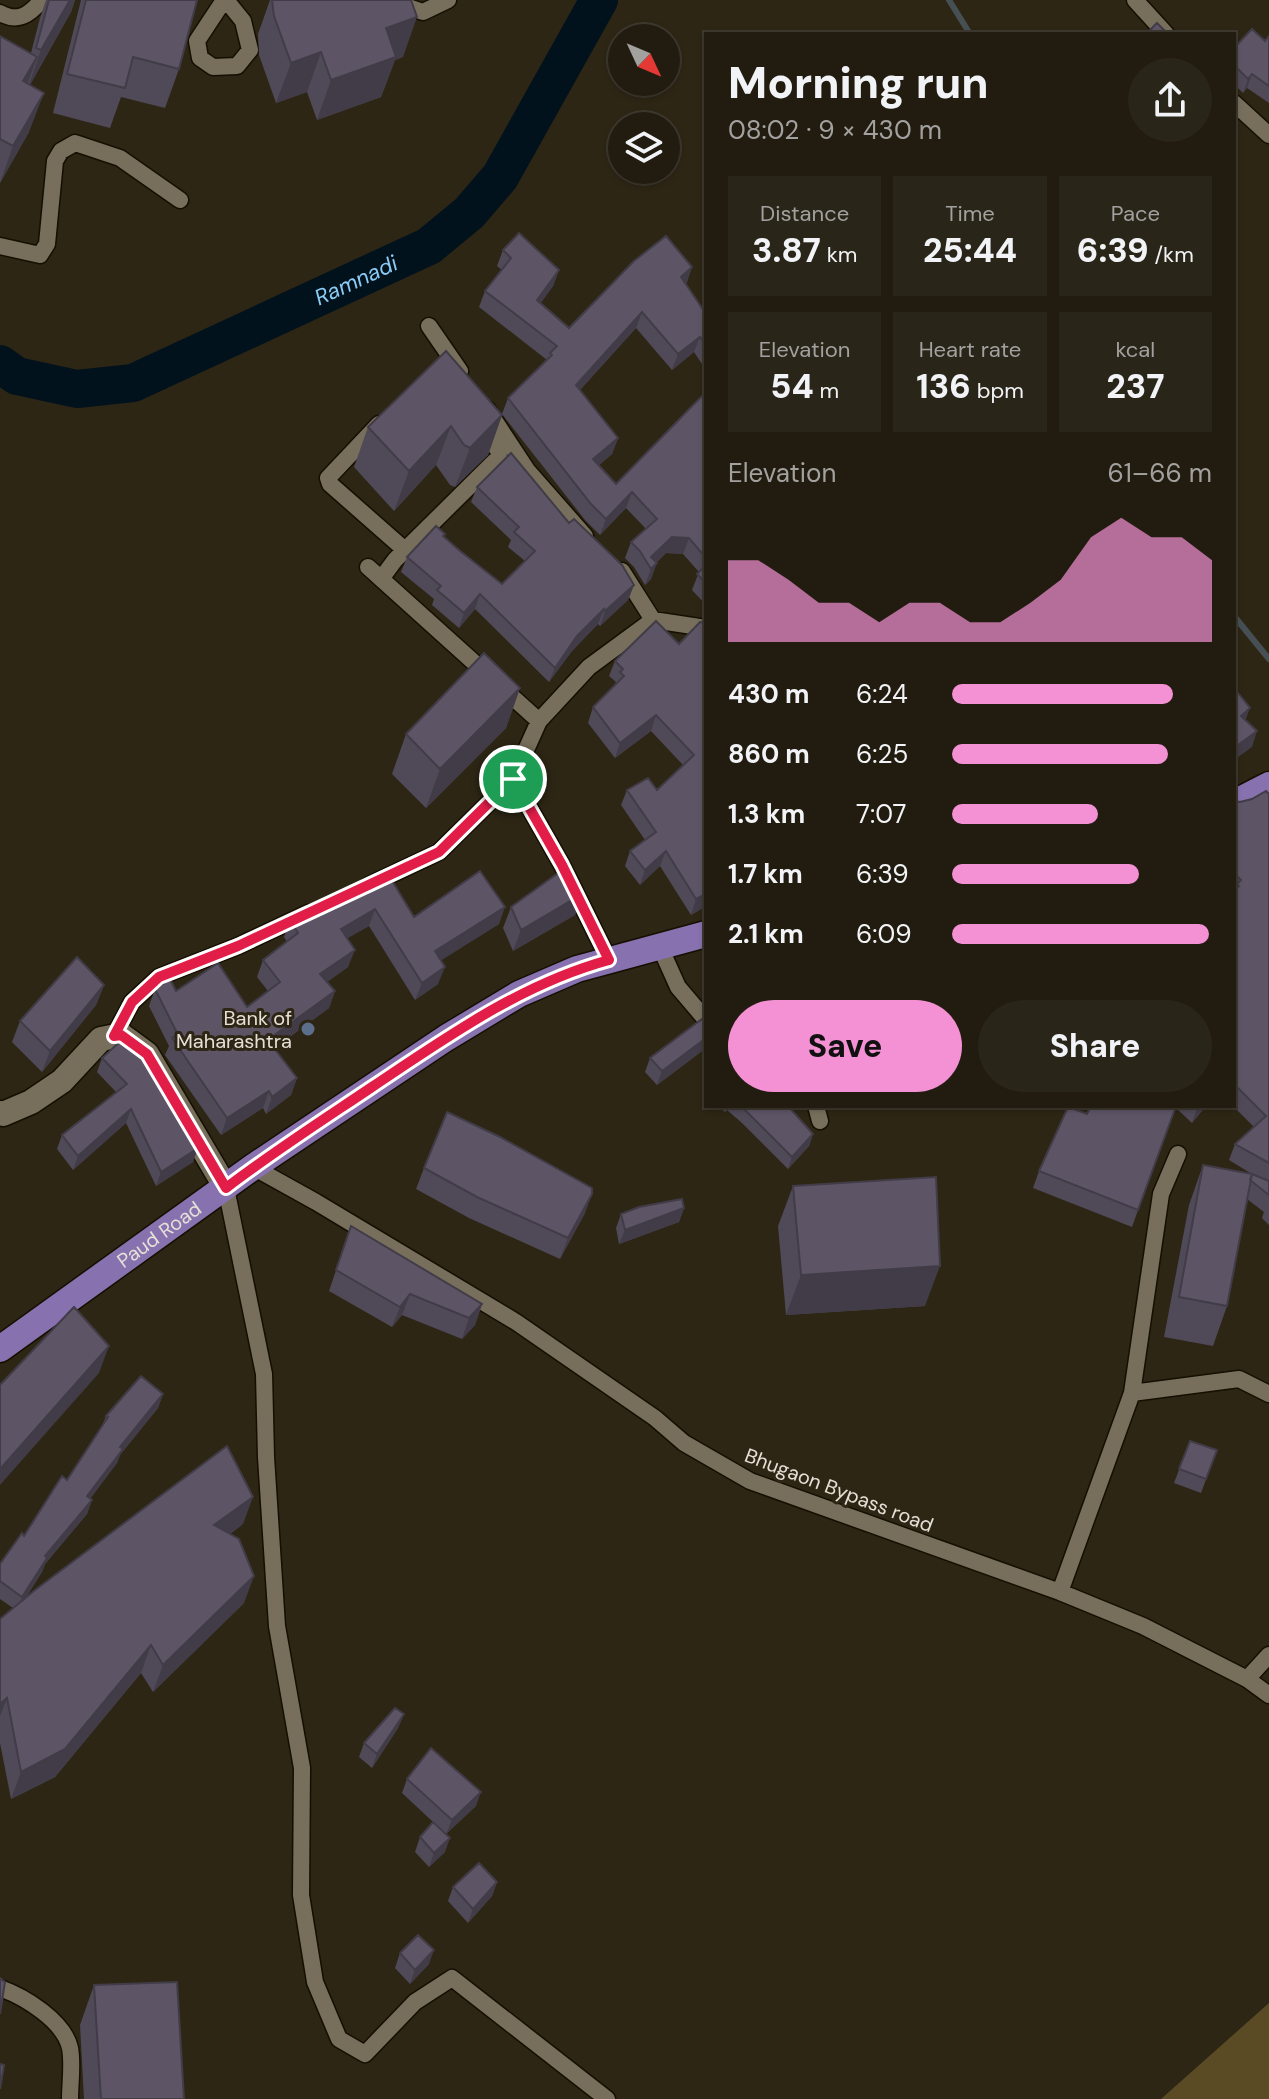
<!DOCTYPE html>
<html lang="en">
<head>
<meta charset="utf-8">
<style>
	body { margin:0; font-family:"DM Sans",sans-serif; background:#2a2519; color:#f1f3f6; height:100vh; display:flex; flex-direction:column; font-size:30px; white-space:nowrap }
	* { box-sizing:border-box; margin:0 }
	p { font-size:26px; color:#a2a19f }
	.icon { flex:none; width:44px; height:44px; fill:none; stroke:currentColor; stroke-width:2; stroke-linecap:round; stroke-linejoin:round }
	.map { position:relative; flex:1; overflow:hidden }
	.panel { position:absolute; left:704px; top:32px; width:532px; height:1076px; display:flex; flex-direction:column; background:#221c10; border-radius:0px; box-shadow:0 2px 6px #0004,0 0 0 2px #3f3a30 }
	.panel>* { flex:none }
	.needle { width:52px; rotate:134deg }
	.controls { position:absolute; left:608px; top:24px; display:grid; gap:16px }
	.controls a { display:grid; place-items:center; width:72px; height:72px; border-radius:50%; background:#221c10; box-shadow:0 2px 6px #0004,0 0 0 2px #3f3a30; font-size:40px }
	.pin { position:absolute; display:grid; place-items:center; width:68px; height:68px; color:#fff; margin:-34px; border:4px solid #fff; border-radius:50%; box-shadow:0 2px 8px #0007 }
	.round { display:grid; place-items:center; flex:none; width:84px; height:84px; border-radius:42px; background:#2a2519 }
	.head { display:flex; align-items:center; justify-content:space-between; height:136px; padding:0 24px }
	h1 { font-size:44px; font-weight:800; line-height:60px }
	.figures { display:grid; grid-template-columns:repeat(3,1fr); gap:12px; height:136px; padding:8px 24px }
	.figures div { display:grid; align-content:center; border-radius:0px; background:#2a2519; text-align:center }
	.figures b { font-size:34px; font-weight:800 }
	.figures small { font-size:22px; font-weight:400 }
	.figures p { font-size:22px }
	.chart { height:224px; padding:16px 24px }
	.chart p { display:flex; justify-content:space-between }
	.chart svg { width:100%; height:144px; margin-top:8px; fill:#f491d4; opacity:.7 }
	.primary-button { display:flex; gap:16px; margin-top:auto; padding:16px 24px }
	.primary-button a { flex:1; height:92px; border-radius:48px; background:#f491d4; color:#111; font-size:32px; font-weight:800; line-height:92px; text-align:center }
	.primary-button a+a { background:#2a2519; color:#f1f3f6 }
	ul { padding:0 24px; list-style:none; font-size:26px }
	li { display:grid; grid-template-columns:128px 96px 1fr; align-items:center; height:60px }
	li i { height:20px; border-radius:10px; background:#f491d4 }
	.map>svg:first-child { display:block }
	.green { fill:#5b4b25 }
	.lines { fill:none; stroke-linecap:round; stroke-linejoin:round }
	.stream { stroke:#465054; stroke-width:6 }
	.river { stroke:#02121d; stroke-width:38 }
	.street-casing { stroke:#150f02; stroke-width:19 }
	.secondary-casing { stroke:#150f02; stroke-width:27 }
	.primary-casing { stroke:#150f02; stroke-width:29 }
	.street { stroke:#776f5c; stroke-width:16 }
	.secondary { stroke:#776f5c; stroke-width:24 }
	.primary { stroke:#8871af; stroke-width:26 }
	.wall { fill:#504958 }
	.shaded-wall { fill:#413c47 }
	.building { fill:#5d5566; stroke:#413c47; stroke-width:2 }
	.route-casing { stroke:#fff; stroke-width:16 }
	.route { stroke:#e11d48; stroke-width:10 }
	.service-dot { fill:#5c6f8a; stroke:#2d2615; stroke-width:3 }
	.labels { text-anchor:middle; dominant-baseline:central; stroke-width:6; stroke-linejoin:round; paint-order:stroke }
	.poi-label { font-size:20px; fill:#e5e0d6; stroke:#2d2615; text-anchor:end }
	.street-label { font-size:20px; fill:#e5e0d6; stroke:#2d2615 }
	.water-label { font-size:22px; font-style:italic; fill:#8bccf7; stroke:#2d2615 }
</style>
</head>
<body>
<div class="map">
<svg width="1269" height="2099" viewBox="0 0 1269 2099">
	<rect width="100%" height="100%" fill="#2d2615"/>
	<path class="green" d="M 1269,2003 L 1269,2099 L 1161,2099 Z"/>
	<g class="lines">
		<path class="stream" d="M 949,0 L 970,34
			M 1234,616 L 1269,659"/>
		<path class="river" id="s1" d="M 0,364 L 17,376 L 77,389 L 133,383 L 429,246 L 469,213 L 500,177 L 599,0"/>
		<g class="street-casing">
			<path id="street" d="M 224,0 L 197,41 L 200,58 L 213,67 L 237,66 L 250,50 L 243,21 L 226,0
				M 387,0 L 423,12 L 448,0
				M 1135,0 L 1166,34
				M 0,13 C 18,23 29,15 42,0
				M 1234,103 L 1269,135
				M 0,246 L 40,255 L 47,244 L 55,161 L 61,151 L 75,143 L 120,158 L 180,200
				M 429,326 L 460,371
				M 487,409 L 527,470 L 585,536
				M 379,424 L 328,478 L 330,484 L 405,550
				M 368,567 L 539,721
				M 622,571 L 653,620
				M 381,579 L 395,560 L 499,457 L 498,450 L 480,428
				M 513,779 L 539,721 L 589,667 L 653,620 L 706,628
				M 369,885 L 439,852 L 513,779 L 562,865 L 609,960
				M 660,947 L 678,987 L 706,1020
				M 114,1036 L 132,1002 L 159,977 L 238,946 L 308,913
				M 816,1106 L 820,1121
				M 253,1167 L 316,1202 L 516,1322 L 655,1418 L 684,1443 L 750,1481 L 1060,1592 L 1143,1626 L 1247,1679 L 1269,1695
				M 226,1188 L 264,1374 L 266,1457 L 277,1626 L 302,1768 L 301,1895 L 315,1982 L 339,2039 L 365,2054 L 415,2002 L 452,1978 L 607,2099
				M 1132,1393 L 1239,1379 L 1269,1394
				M 1060,1592 L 1132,1393 L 1161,1194 L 1178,1154
				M 1247,1679 L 1269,1655
				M 0,1988 C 25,1997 64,2021 70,2048 C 73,2064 70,2083 70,2099"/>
		</g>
		<g class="secondary-casing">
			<path id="secondary" d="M 0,1113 L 3,1114 L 31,1102 L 62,1081 L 101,1039 L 121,1035 L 147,1054 L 226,1188"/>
		</g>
		<g class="primary-casing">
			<g id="primary">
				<path d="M 1234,803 L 1269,785"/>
				<path id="s2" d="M 0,1349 L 253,1167 L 446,1038 L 519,994 L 577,969 L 706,934"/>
			</g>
		</g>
		<use href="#street" class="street"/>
		<use href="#secondary" class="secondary"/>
		<use href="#primary" class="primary"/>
	</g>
	<path class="wall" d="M 46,0 L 75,0 L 71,12 L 30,85 L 29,132 L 0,183 L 0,36 L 31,53 L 40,18 Z
		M 81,0 L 197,0 L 179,69 L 165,108 L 121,97 L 110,128 L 53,113 Z
		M 270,0 L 411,0 L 403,57 L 395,60 L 381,97 L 317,120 L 307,92 L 276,103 L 259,55 L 258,34 Z
		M 1269,36 L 1269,103 L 1247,88 L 1243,93 L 1234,84 L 1234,48 L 1265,41 Z
		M 503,250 L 559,270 L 553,286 L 540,304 L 569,328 L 692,267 L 685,284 L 706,314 L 706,370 L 694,352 L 672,370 L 636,328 L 580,390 L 618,438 L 612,454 L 599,465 L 616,484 L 706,392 L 706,605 L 692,590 L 699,572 L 683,554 L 666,553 L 656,563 L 651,579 L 645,585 L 634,567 L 625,558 L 631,542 L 646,529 L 626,508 L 600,535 L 585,520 L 502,414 L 508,398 L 547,360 L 479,307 L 485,291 L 502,270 L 497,266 Z
		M 502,415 L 488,455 L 455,487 L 450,485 L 436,465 L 394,511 L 354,467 L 368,427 Z
		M 477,487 L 569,523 L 634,585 L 628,600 L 600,626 L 598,624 L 572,651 L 549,682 L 475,609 L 459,628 L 432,605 L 434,599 L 401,572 L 407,557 L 444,537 L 502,584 L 525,561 L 508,547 L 511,540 L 471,502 Z
		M 706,623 L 706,906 L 691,915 L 660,866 L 640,885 L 625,866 L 630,851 L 645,840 L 621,805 L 627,790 L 657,790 L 683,765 L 651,731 L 615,758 L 588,723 L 593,707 L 614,686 L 616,682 L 609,676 L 615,661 L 679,644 Z
		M 520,688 L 506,728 L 426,808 L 392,774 L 406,734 Z
		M 1269,794 L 1269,1225 L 1262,1218 L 1264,1212 L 1247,1199 L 1227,1306 L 1213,1346 L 1164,1337 L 1189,1205 L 1203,1165 L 1255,1176 L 1229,1160 L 1235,1144 L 1254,1127 L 1233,1106 L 1234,1106 L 1234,801 L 1240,802 Z
		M 388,874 L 414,917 L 499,924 L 441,960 L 438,984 L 415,1000 L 369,926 L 347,938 L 348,967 L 327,982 L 335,991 L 329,1008 L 276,1047 L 275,1049 L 297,1078 L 291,1095 L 266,1114 L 263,1108 L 221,1135 L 165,1055 L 169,1046 L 149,1006 L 155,989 L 176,991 L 247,1007 L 268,991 L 257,977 L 263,960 L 287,942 L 284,937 L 290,920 Z
		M 582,894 L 575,915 L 513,951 L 503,928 L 511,907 Z
		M 104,985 L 96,1005 L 42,1072 L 12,1042 L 20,1021 Z
		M 706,1026 L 706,1048 L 657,1085 L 645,1072 L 650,1058 Z
		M 102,1058 L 186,1132 L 193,1162 L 156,1186 L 126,1123 L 73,1170 L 57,1149 L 62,1135 L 116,1092 L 97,1072 Z
		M 706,1081 L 706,1093 L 703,1090 Z
		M 719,1106 L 788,1106 L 813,1134 L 809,1146 L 788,1169 L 742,1123 L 727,1110 L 725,1112 Z
		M 1091,1106 L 1206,1106 L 1192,1123 L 1175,1107 L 1132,1227 L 1033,1188 L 1039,1171 L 1087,1114 Z
		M 424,1168 L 592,1194 L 584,1215 L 560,1259 L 469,1218 L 416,1189 Z
		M 793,1186 L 925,1306 L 786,1315 L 778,1226 Z
		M 684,1208 L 679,1222 L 619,1244 L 616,1228 L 621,1214 Z
		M 351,1226 L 482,1304 L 475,1325 L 462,1339 L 402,1315 L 392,1327 L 329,1291 Z
		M 163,1394 L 158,1408 L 120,1455 L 117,1463 L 90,1498 L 92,1500 L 87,1514 L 45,1564 L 42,1572 L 26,1597 L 243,1524 L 230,1534 L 244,1603 L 153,1692 L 141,1673 L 55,1777 L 11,1799 L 0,1743 L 0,1619 L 13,1608 L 0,1599 L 0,1564 L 24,1536 L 67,1480 L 102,1426 L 106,1416 Z
		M 1190,1441 L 1217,1450 L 1201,1493 L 1174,1483 Z
		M 404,1714 L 398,1728 L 372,1768 L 359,1757 L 364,1743 Z
		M 407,1779 L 476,1806 L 446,1834 L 402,1793 Z
		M 420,1837 L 445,1852 L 429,1867 L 415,1852 Z
		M 497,1882 L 492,1896 L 468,1923 L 448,1901 L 453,1887 Z
		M 400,1953 L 429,1964 L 410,1984 L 395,1968 Z
		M 94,1985 L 184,2099 L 84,2099 L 80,2025 Z"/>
	<path class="shaded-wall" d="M 70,0 L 75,0 L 71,12 L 27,90 L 41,50 Z
		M 417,17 L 403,57 L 395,60 L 381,97 L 317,120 L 331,80 L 386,28 Z
		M 321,52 L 307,92 L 276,103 L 291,63 Z
		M 37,57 L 23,97 L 23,81 Z
		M 1252,74 L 1247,88 L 1243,93 L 1248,79 Z
		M 44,93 L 29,132 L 0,183 L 13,146 Z
		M 692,267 L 687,283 L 675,293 L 681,277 Z
		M 559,270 L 553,286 L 531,316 L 537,300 Z
		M 642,312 L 636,328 L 570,401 L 576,385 Z
		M 700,337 L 694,352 L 672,370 L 678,354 Z
		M 502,415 L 488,455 L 455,487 L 470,448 Z
		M 451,426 L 436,465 L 394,511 L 409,471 Z
		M 618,438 L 612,454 L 588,475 L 593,459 Z
		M 632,492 L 626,508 L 600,535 L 606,519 Z
		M 672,537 L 689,538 L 683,554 L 666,553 L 650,568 L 651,557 Z
		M 657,563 L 651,579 L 645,585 L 651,569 Z
		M 634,585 L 628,600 L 600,626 L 605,611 Z
		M 480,594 L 475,609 L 459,628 L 464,613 Z
		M 604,609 L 598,624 L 572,651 L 549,682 L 555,668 L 577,636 Z
		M 520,688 L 506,728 L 426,808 L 440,769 Z
		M 1250,708 L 1244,724 L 1241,716 Z
		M 656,715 L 651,731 L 615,758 L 620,743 Z
		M 1257,731 L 1252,747 L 1234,760 L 1234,748 Z
		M 666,851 L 660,866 L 640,885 L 645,870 Z
		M 582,894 L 575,915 L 513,951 L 521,930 Z
		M 706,894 L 706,906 L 691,915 L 696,899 Z
		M 505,907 L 499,924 L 429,968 L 435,951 Z
		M 375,909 L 369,926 L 334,946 L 341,929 Z
		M 355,950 L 348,967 L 314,991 L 320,974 Z
		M 445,967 L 438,984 L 415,1000 L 422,983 Z
		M 104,985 L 96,1005 L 42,1072 L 50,1051 Z
		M 335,991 L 329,1008 L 276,1047 L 270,1063 L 269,1039 Z
		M 706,1038 L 706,1048 L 657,1085 L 662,1071 Z
		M 297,1078 L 291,1095 L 266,1114 L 272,1097 Z
		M 269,1091 L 263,1108 L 221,1135 L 227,1118 Z
		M 1198,1106 L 1206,1106 L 1192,1123 Z
		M 131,1109 L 126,1123 L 73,1170 L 78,1156 Z
		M 813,1134 L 809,1146 L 788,1169 L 792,1157 Z
		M 198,1148 L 193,1162 L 156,1186 L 161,1172 Z
		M 592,1194 L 584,1215 L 560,1259 L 568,1238 Z
		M 684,1208 L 679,1222 L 619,1244 L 625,1230 Z
		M 940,1266 L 925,1306 L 786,1315 L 801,1275 Z
		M 410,1294 L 402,1315 L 392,1327 L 400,1307 Z
		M 482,1304 L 475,1325 L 462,1339 L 469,1318 Z
		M 109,1346 L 99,1373 L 0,1485 L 0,1469 Z
		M 163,1394 L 158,1408 L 120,1455 L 117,1463 L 82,1510 L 87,1496 L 120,1447 Z
		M 253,1497 L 243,1524 L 204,1552 L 214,1525 Z
		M 92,1500 L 87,1514 L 45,1564 L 42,1572 L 17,1612 L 22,1597 L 45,1556 Z
		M 254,1576 L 244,1603 L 153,1692 L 163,1665 Z
		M 151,1645 L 141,1673 L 55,1777 L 11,1799 L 21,1772 Z
		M 7,1698 L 0,1716 L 0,1704 Z
		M 404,1714 L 398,1728 L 372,1768 L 377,1754 Z
		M 481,1792 L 476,1806 L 446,1834 L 452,1820 Z
		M 450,1838 L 445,1852 L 429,1867 L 434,1853 Z
		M 497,1882 L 492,1896 L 468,1923 L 473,1909 Z
		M 434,1950 L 429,1964 L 410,1984 L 415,1970 Z"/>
	<path class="building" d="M 49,0 L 70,0 L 41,50 L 36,48 Z
		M 86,0 L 197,0 L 179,69 L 133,57 L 125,88 L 67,74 Z
		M 272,0 L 411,0 L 417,17 L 386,28 L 396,57 L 331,80 L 321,52 L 291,63 L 274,16 Z
		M 1157,23 L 1168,34 L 1146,34 Z
		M 1252,29 L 1265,41 L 1269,36 L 1269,86 L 1252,74 L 1248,79 L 1234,65 L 1234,48 Z
		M 0,36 L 37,57 L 23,81 L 44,93 L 13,146 L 0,139 Z
		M 519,233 L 559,270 L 537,300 L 569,328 L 634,261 L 666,236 L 692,267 L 681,277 L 706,314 L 706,345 L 700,337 L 678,354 L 642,312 L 576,385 L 618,438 L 593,459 L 616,484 L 706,392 L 706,558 L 689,538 L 672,537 L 651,557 L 657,563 L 651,569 L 640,551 L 631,542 L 657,519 L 632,492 L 606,519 L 591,504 L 508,398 L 552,355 L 550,353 L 557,346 L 485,291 L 511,258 L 503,250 Z
		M 446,351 L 502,415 L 470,448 L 464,445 L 451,426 L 409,471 L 368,427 Z
		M 511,453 L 569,523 L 574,519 L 622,565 L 634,585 L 605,611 L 604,609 L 577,636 L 555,668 L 480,594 L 464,613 L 437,590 L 441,586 L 407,557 L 436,526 L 445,534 L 443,536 L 460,551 L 502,584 L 535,551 L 514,532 L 519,527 L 477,487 Z
		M 706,565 L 706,583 L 697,574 Z
		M 656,621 L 679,644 L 700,622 L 706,623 L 706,894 L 696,899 L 666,851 L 645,870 L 630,851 L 656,832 L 627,790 L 648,778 L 657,790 L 694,755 L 656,715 L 620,743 L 593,707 L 624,676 L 620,672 L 623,669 L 615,661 Z
		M 484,653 L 520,688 L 440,769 L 406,734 Z
		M 1234,688 L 1250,708 L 1241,716 L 1257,731 L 1234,748 Z
		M 1266,791 L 1269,794 L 1269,1163 L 1235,1144 L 1266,1116 L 1234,1084 L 1234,891 L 1239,886 L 1237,884 L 1241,880 L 1234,873 L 1234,801 L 1240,802 L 1252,799 Z
		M 568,866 L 582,894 L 521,930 L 511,907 Z
		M 480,871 L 505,907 L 435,951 L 445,967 L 422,983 L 375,909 L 341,929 L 355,950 L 320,974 L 335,991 L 269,1039 L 276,1046 L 274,1048 L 297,1078 L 272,1097 L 269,1091 L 227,1118 L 172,1038 L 178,1035 L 155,989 L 170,979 L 176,991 L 218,963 L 247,1007 L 280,982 L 263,960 L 298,933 L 290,920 L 388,874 L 414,917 Z
		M 77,957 L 104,985 L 50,1051 L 20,1021 Z
		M 702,1019 L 706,1026 L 706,1038 L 662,1071 L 650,1058 Z
		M 124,1038 L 141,1050 L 186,1132 L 188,1131 L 198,1148 L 161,1172 L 131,1109 L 78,1156 L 62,1135 L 127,1084 L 102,1058 Z
		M 741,1106 L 788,1106 L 813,1134 L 792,1157 Z
		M 1091,1106 L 1176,1106 L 1138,1210 L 1039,1171 L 1068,1107 L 1087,1114 Z
		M 447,1112 L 500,1137 L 592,1188 L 592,1194 L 568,1238 L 477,1197 L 424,1168 Z
		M 1203,1165 L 1252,1174 L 1227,1306 L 1179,1297 Z
		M 1252,1174 L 1269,1181 L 1269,1195 L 1250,1180 Z
		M 936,1177 L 940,1266 L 801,1275 L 793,1186 Z
		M 682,1199 L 684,1208 L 625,1230 L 621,1214 L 639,1207 Z
		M 351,1226 L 482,1304 L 469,1318 L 410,1294 L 400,1307 L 336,1270 Z
		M 74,1307 L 109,1346 L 0,1469 L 0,1385 Z
		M 141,1376 L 163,1394 L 120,1447 L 123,1449 L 87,1496 L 92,1500 L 45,1556 L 47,1558 L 22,1597 L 0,1581 L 0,1564 L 22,1533 L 24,1536 L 62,1476 L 67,1480 L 108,1417 L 106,1416 Z
		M 1190,1441 L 1217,1450 L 1206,1479 L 1179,1469 Z
		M 227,1446 L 253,1497 L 214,1525 L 239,1539 L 254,1576 L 163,1665 L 151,1645 L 65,1749 L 21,1772 L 7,1698 L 0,1704 L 0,1619 L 35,1590 Z
		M 395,1708 L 404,1714 L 377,1754 L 364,1743 Z
		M 431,1748 L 481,1792 L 452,1820 L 407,1779 Z
		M 433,1822 L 450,1838 L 434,1853 L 420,1837 Z
		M 479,1863 L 497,1882 L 473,1909 L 453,1887 Z
		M 418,1935 L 434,1950 L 415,1970 L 400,1953 Z
		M 0,1978 L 5,1982 L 0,2014 Z
		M 177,1982 L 184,2099 L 101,2099 L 94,1985 Z
		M 0,2064 L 4,2065 L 0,2089 Z"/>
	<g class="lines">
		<g class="route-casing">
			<path id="route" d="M 513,779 L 562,865 L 609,960 C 521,984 447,1037 372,1087 C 323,1120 273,1152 226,1188 L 147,1054 L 121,1035 L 114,1036 L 132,1002 L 159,977 L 238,946 L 439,852 Z"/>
		</g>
		<use href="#route" class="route"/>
	</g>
	<circle class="service-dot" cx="308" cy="1029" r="8"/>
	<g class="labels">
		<g class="poi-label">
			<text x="292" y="1018">Bank of<tspan x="292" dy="23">Maharashtra</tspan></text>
		</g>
		<g class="street-label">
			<text stroke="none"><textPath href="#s2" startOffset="196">Paud Road</textPath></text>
			<text transform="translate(839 1490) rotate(21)">Bhugaon Bypass road</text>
		</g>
		<g class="water-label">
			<text stroke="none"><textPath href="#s1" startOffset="384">Ramnadi</textPath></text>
		</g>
	</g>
</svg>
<div class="controls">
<a><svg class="needle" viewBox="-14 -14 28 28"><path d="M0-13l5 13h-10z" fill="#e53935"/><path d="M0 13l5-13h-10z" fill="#a2a19f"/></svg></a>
<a><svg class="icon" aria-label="layers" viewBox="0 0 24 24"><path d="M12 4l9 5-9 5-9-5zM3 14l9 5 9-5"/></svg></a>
</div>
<div class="pin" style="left:513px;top:779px;background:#1e9e55"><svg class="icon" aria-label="arrive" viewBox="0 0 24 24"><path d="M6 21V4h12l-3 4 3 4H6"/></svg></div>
<section class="panel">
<div class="head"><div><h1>Morning run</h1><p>08:02 · 9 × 430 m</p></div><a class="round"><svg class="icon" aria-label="share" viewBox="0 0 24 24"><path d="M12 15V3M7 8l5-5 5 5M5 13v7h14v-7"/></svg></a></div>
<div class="figures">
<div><p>Distance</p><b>3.87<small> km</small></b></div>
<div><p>Time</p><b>25:44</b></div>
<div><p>Pace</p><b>6:39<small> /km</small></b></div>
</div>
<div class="figures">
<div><p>Elevation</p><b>54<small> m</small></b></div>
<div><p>Heart rate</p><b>136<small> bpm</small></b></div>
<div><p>kcal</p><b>237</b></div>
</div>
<div class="chart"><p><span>Elevation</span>61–66 m</p>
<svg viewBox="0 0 160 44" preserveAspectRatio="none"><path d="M0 44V19L10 19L20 25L30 32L40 32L50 38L60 32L70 32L80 38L90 38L100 32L110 25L120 12L130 6L140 12L150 12L160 19V44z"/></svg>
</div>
<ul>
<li><b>430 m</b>6:24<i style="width:85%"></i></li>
<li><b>860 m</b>6:25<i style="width:83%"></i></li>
<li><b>1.3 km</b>7:07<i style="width:56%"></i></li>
<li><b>1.7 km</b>6:39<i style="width:72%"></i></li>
<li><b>2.1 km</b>6:09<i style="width:99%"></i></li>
</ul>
<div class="primary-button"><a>Save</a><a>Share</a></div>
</section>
</div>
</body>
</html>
